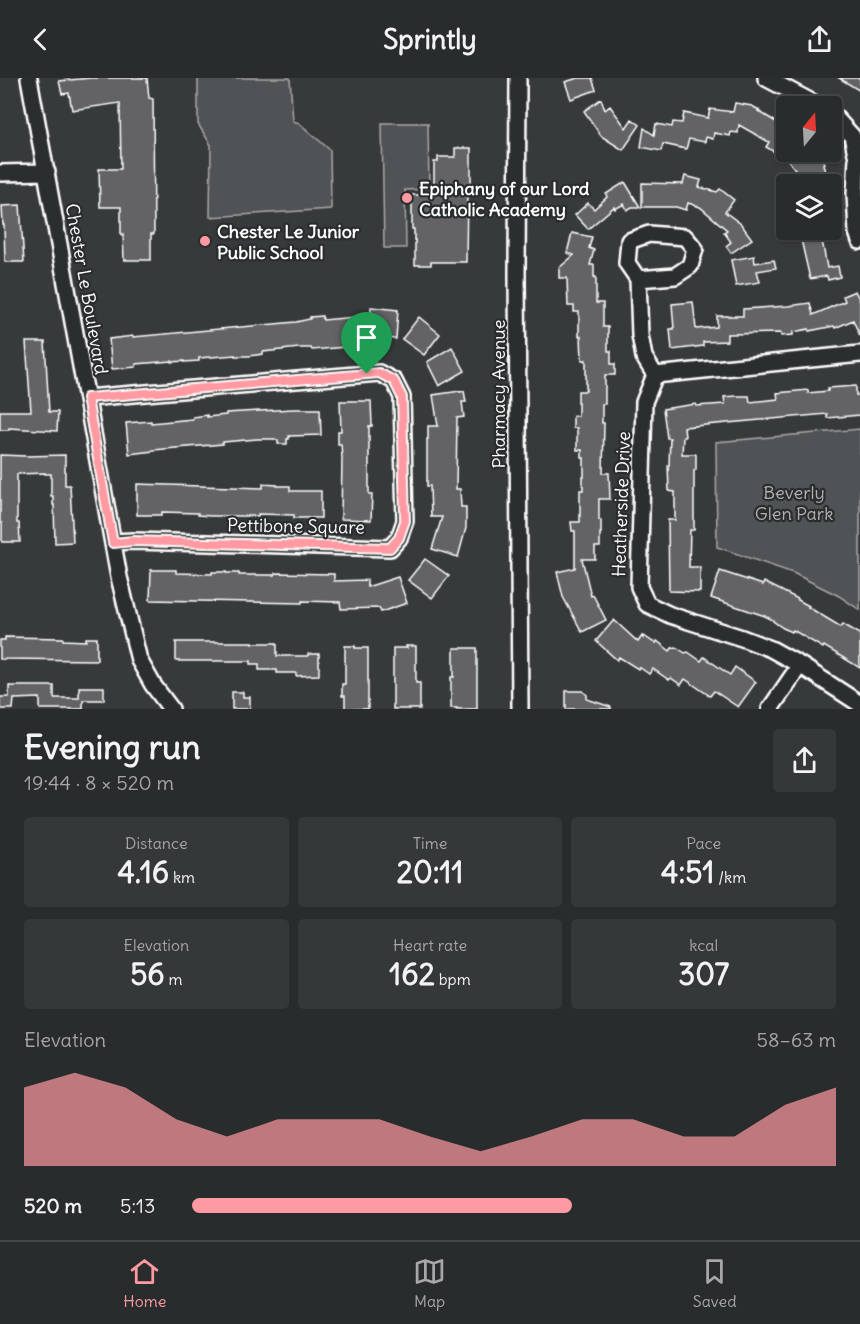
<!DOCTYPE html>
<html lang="en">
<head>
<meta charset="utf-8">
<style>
	body { margin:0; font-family:Delius,sans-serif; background:#353838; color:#f1f3f6; height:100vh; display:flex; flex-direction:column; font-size:22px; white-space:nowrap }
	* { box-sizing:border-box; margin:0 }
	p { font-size:20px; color:#a5a7a9 }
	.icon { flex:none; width:33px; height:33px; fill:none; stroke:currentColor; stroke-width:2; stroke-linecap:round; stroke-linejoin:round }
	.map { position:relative; height:631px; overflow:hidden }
	.side { display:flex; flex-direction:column; background:#292c2c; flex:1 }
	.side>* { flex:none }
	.needle { width:39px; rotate:18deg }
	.tools { position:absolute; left:776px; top:18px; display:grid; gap:12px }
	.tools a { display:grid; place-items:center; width:66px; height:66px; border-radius:6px; background:#292c2c; box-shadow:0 2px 4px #0004,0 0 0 2px #454848; font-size:30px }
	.pin { position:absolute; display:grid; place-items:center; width:51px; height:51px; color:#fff; margin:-62px -26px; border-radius:50% 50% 50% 0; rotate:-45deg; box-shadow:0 0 6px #0007 }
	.pin .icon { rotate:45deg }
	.round { display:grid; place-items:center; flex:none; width:63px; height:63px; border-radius:6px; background:#353838 }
	.head { display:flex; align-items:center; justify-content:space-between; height:102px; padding:0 24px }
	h1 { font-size:33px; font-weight:800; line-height:45px }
	.figures { display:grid; grid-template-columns:repeat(3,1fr); gap:9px; height:102px; padding:6px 24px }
	.figures div { display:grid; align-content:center; border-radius:6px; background:#353838; text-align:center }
	.figures b { font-size:30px; font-weight:800 }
	.figures small { font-size:16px; font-weight:400 }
	.figures p { font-size:16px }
	.chart { height:168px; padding:12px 24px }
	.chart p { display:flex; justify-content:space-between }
	.chart svg { width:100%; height:108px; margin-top:6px; fill:#ff9aa2; opacity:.7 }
	ul { padding:0 24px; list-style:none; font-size:20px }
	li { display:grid; grid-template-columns:96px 72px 1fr; align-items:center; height:45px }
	li i { height:15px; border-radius:8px; background:#ff9aa2 }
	header { display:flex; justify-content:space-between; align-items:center; height:78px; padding:0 24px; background:#292c2c; font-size:27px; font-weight:800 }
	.tab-bar { display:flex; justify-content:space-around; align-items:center; height:84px; border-top:2px solid #454848; background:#292c2c; font-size:16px; color:#a5a7a9 }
	.tab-bar a { display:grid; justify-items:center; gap:3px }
	.tab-bar .selected { color:#ff9aa2 }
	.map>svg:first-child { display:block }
	.green { fill:#505354; stroke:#a8a9aa; stroke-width:1.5 }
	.building { fill:#636465; stroke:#fff; stroke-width:1.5 }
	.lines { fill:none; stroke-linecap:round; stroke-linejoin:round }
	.minor-casing { stroke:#fff; stroke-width:20 }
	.minor { stroke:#2a2d2e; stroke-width:15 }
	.route-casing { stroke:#fff; stroke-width:12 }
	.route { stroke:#ff9aa2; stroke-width:8 }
	.poi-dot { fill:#ff9aa2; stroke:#2a2d2e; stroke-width:2 }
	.labels { text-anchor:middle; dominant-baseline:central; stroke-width:4.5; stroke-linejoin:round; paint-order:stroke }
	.poi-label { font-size:18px; font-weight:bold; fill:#fff; stroke:#2a2d2e; text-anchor:start }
	.street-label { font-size:18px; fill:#fff; stroke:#2a2d2e }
	.park-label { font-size:18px; fill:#b0b2b2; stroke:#2a2d2e }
</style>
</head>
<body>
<header><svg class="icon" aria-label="back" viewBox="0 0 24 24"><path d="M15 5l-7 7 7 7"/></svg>Sprintly<svg class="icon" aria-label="share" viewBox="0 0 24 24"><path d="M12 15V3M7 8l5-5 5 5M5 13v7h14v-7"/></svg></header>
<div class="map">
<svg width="860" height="631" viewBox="0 0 860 631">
	<rect width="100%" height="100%" fill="#373a3b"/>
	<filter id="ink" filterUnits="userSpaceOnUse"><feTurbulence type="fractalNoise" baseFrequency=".0167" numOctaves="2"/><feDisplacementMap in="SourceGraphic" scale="12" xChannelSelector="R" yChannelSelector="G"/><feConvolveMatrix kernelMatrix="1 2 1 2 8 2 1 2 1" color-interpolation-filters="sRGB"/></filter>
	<g filter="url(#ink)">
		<path class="green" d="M 198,0 L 290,0 L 293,43 L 299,45 L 330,72 L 331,131 L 210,139 L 211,67 L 198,46 Z
			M 382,45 L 428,45 L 429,111 L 405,112 L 406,170 L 384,170 Z
			M 860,351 L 860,532 L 839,518 L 793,495 L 717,469 L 716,364 Z"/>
		<path class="building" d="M 91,0 L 147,0 L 149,20 L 153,21 L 154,156 L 151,156 L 151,182 L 124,182 L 123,156 L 121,156 L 121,129 L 100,129 L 99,91 L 121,91 L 120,25 L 72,32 L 69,15 L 62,16 L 59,3 Z
			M 578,0 L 592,0 L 596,12 L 571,21 L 565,4 Z
			M 839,0 L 860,0 L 860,13 Z
			M 601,21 L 605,32 L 610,28 L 626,50 L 632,41 L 640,47 L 623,72 L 601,58 L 584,33 Z
			M 735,25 L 752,28 L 759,32 L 758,33 L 786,50 L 786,81 L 766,69 L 769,64 L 739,47 L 738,55 L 731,54 L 730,58 L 714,55 L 713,61 L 706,59 L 705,64 L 689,61 L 686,71 L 663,66 L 661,73 L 641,69 L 644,50 L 654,57 L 656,46 L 672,49 L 673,44 L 682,45 L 684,35 L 708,40 L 710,31 L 733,34 Z
			M 455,70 L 471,70 L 471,115 L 467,115 L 466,184 L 431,184 L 431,187 L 415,187 L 415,162 L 414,162 L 414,151 L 412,151 L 412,117 L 434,117 L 434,84 L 438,84 L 438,79 L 455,79 Z
			M 800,74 L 816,74 L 825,85 L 823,86 L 828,106 L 806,106 L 788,82 Z
			M 685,98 L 701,102 L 699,109 L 717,114 L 720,111 L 734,122 L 725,134 L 741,146 L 752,161 L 731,175 L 726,168 L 731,164 L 724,154 L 727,152 L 700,129 L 688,125 L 686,132 L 676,129 L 642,129 L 642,105 L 683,106 Z
			M 625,104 L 640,129 L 632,129 L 627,132 L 624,126 L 615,131 L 614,129 L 588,151 L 575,137 L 588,125 L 594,131 L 607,119 L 606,116 Z
			M 20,127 L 24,184 L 5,184 L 4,147 L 3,147 L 2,128 Z
			M 812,152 L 825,152 L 827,161 L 822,162 L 827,190 L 838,188 L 840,199 L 828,202 L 827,198 L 810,201 L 800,157 L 813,155 Z
			M 572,155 L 592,159 L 589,170 L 594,172 L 590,187 L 594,187 L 594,199 L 596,199 L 596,225 L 603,225 L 603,249 L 608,249 L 608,273 L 611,273 L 611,286 L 615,286 L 615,297 L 605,297 L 605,326 L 602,326 L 602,345 L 604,345 L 603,395 L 609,395 L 610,421 L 599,421 L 599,442 L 601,442 L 601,455 L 600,455 L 600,469 L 595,469 L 595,481 L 582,481 L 591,518 L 593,517 L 606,542 L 582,554 L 563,519 L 557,494 L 575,490 L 575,453 L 572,453 L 571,444 L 580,444 L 580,412 L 583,412 L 583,399 L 584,399 L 584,380 L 582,380 L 582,372 L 577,372 L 577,350 L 573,350 L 573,338 L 578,338 L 578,313 L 586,313 L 586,282 L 582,282 L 581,258 L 579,258 L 579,234 L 574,234 L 574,228 L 568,228 L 567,200 L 559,200 L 559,190 L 574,177 L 567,175 Z
			M 754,178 L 755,185 L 774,182 L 776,190 L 757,193 L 760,204 L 736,208 L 731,182 Z
			M 855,213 L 860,223 L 860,258 L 853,242 L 835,250 L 834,248 L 809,253 L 809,251 L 793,254 L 793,257 L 781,258 L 781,255 L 727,256 L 727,263 L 703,264 L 703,268 L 672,272 L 670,251 L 674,251 L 672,226 L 693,224 L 696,251 L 717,249 L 717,238 L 743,238 L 743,231 L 788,228 L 810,225 L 813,237 L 845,223 L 843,218 Z
			M 371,229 L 398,232 L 396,261 L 369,259 Z
			M 322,238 L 323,242 L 355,239 L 357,268 L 312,272 L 311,270 L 299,270 L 263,274 L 263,276 L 249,278 L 235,278 L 235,277 L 199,280 L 199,283 L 184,284 L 184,283 L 172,284 L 172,283 L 136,286 L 136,289 L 112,291 L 109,261 L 133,258 L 133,259 L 296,244 L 310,241 L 310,239 Z
			M 419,239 L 440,256 L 424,277 L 402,261 Z
			M 26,264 L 45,264 L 49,334 L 58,334 L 57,353 L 9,350 L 9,352 L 0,352 L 0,333 L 31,333 Z
			M 452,269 L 465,293 L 439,308 L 427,284 Z
			M 856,308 L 856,317 L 860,317 L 860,337 L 827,340 L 827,336 L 684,349 L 685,359 L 683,359 L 682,376 L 696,376 L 696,392 L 694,392 L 694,452 L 690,452 L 689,489 L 700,489 L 700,514 L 669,513 L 668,442 L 675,442 L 675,414 L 669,413 L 668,387 L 669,387 L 670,360 L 667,360 L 663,331 L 696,326 L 696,328 L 725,326 L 724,319 L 736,318 L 749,318 L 750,324 L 778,321 L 777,315 L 808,312 L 808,315 L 828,313 L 828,310 Z
			M 460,313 L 460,314 L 464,313 L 466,324 L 462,324 L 464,339 L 457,340 L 456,411 L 460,411 L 461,429 L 466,429 L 466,450 L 458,479 L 432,471 L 442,439 L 431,439 L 430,408 L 427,408 L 427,361 L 428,361 L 428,348 L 438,348 L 433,317 Z
			M 340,323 L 371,323 L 372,348 L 369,348 L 369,416 L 372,416 L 371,442 L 341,441 L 342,380 L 341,366 L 338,366 L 338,353 L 341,353 Z
			M 293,331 L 320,331 L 321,357 L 289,358 L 289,361 L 287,361 L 287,366 L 278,366 L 278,362 L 275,362 L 275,361 L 257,361 L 223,364 L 223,366 L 153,372 L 153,373 L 129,376 L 126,345 L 151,343 L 151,345 L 193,341 L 193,339 L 207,337 L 207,339 L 226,337 L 226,335 Z
			M 0,377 L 26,378 L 65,377 L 65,407 L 70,407 L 73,464 L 55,465 L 54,427 L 53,427 L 53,418 L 51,418 L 51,396 L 45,396 L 45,395 L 17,396 L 17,445 L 19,445 L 20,464 L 2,464 L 2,445 L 0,445 Z
			M 137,406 L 263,410 L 263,406 L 277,407 L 277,408 L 290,408 L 290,413 L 321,413 L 321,440 L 294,440 L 294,437 L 258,436 L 258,438 L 211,438 L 198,437 L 198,435 L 162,434 L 162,437 L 137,437 Z
			M 425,481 L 449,498 L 432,520 L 408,502 Z
			M 151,492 L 176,492 L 176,495 L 212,496 L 212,494 L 226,494 L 226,495 L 239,495 L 239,497 L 275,497 L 275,495 L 334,496 L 334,503 L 367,502 L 367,509 L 398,499 L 407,525 L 381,534 L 379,530 L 341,531 L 340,524 L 302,523 L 302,525 L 150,522 Z
			M 720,493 L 763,507 L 764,504 L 798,521 L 798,522 L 809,528 L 808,529 L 841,549 L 843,546 L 860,556 L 860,590 L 824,568 L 823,570 L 793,552 L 792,554 L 783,550 L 773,543 L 773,542 L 765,538 L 711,520 Z
			M 614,542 L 638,564 L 642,558 L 643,560 L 644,558 L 653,564 L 656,565 L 657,563 L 670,573 L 673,569 L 675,570 L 676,569 L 685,575 L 688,574 L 701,583 L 704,579 L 730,597 L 735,589 L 756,604 L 738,629 L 714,613 L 710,618 L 685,601 L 681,607 L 671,600 L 669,602 L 653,591 L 649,596 L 639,589 L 638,591 L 619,579 L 617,582 L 596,563 Z
			M 5,559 L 63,560 L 63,562 L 86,563 L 86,560 L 97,560 L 97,582 L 0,581 L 0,562 L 5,562 Z
			M 176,564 L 253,564 L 253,565 L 277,565 L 277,578 L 308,578 L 308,576 L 319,576 L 319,597 L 296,598 L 296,595 L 277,595 L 277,592 L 259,592 L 259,586 L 251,586 L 251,583 L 176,583 Z
			M 345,568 L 355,568 L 355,570 L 368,570 L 368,631 L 345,631 L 345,618 L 342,618 L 342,606 L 345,606 Z
			M 406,568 L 416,568 L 416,605 L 420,605 L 420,631 L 393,631 L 393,570 L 407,570 Z
			M 454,570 L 477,570 L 477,631 L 457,631 L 457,630 L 451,630 L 451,599 L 454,599 Z
			M 9,608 L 54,608 L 54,620 L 79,620 L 79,609 L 104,609 L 104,622 L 83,622 L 83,631 L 40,631 L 40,620 L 14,621 L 13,631 L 0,631 L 0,619 L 9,619 Z
			M 566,613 L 583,613 L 587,617 L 587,621 L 611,629 L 611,631 L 566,631 Z
			M 232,614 L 243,614 L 243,619 L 250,619 L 250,631 L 232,631 Z"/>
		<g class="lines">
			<g class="minor-casing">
				<path id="minor" d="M 29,0 L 119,499 L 139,582 L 153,607 L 171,631
					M 518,0 L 517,197 L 520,631
					M 766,0 L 819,28
					M 831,35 L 852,58 L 857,80 L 855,116 L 857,154 L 860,163
					M 0,95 L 47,94
					M 638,201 L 675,198 L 690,188 L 695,171 L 685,159 L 649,156 L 629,163 L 627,185 L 638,201 L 640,257 L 644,279 L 655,297
					M 860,276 L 655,297 L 644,324 L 639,509 L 647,526 L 670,537 L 742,560 L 771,571 L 800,587 L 860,626
					M 87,320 L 379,295 L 394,303 L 402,319 L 405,443 L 399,460 L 390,470 L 133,463 L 113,464
					M 770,631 L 800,587"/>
			</g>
			<use href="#minor" class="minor"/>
		</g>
	</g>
	<g class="lines" filter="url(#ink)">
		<g class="route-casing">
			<path id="route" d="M 379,295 L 394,303 L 402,319 L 405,443 L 399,460 L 390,470 L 133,463 L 113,465 L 87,320 Z"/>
		</g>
		<use href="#route" class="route"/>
	</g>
	<g class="poi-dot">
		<circle cx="407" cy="120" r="6"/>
		<circle cx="205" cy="163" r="6"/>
	</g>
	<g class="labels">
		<g class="poi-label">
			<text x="419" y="110">Epiphany of our Lord<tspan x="419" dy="21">Catholic Academy</tspan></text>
			<text x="217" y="153">Chester Le Junior<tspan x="217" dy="21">Public School</tspan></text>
		</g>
		<g class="street-label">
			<text transform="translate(87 211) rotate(80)">Chester Le Boulevard</text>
			<text transform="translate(498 316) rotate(-90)">Pharmacy Avenue</text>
			<text transform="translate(621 426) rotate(-88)">Heatherside Drive</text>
			<text transform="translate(296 448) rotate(1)">Pettibone Square</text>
		</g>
		<g class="park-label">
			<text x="794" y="414">Beverly<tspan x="794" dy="21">Glen Park</tspan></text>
		</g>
	</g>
</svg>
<div class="tools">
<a><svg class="needle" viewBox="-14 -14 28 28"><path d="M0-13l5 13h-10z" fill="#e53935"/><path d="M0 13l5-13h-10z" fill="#a5a7a9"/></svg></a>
<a><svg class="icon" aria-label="layers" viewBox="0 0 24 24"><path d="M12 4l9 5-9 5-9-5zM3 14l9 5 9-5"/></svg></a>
</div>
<div class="pin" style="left:367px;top:296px;background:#1e9e55"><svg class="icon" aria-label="arrive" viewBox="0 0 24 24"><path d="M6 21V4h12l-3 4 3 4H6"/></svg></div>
</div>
<section class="side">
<div class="head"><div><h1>Evening run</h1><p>19:44 · 8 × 520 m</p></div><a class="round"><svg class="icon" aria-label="share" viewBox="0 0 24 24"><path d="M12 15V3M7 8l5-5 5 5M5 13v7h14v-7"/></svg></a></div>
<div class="figures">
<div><p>Distance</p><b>4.16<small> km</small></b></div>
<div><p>Time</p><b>20:11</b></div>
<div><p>Pace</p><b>4:51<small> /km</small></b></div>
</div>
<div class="figures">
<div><p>Elevation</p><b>56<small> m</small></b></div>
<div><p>Heart rate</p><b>162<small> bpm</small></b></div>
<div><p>kcal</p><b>307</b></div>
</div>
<div class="chart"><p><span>Elevation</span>58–63 m</p>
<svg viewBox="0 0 160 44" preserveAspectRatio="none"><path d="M0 44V12L10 6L20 12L30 25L40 32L50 25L60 25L70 25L80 32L90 38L100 32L110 25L120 25L130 32L140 32L150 19L160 12V44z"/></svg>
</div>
<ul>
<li><b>520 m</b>5:13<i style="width:59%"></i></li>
</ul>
</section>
<nav class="tab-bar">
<a class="selected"><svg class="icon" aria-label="home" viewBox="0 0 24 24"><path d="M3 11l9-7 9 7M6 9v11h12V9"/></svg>Home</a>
<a><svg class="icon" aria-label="map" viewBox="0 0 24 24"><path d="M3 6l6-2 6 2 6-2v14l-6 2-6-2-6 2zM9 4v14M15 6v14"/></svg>Map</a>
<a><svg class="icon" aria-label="saved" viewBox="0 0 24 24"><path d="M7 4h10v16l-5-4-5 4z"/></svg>Saved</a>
</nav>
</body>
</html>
